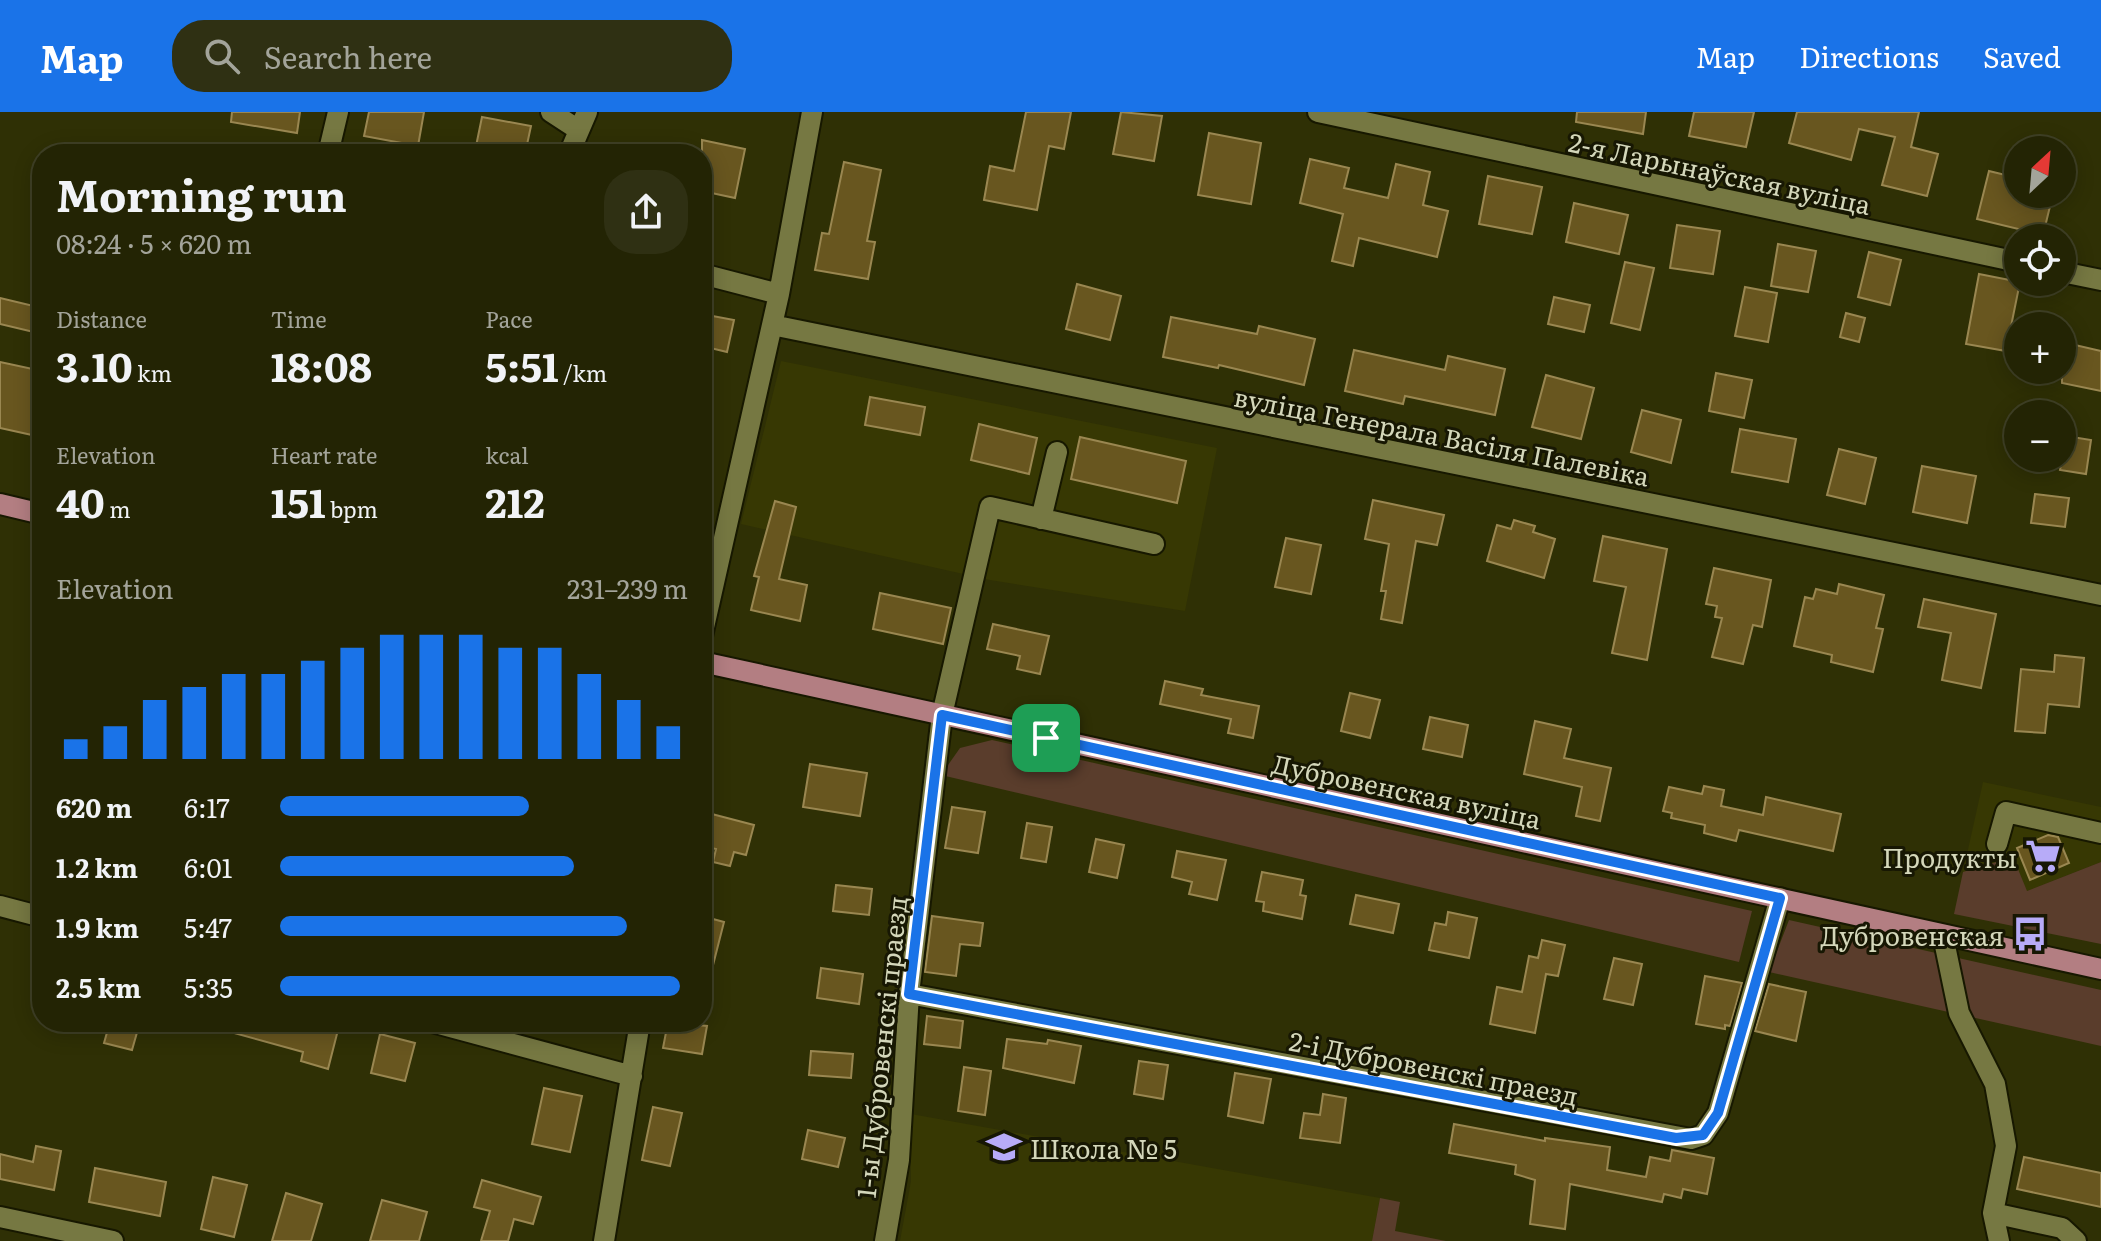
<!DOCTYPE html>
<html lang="en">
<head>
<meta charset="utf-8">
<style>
	body { margin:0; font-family:Literata,serif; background:#2f3013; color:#f1f3f6; height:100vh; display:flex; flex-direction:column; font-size:30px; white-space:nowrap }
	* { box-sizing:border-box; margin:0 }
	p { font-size:26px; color:#a3a49a }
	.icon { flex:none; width:44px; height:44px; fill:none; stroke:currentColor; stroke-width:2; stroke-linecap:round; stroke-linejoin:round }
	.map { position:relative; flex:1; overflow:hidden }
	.details { position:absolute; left:32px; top:32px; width:680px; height:888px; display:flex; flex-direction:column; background:#232404; border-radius:32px; box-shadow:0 4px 20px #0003,0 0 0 2px #404126 }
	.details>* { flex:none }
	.needle { width:52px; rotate:26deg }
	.fabs { position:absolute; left:2004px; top:24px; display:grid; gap:16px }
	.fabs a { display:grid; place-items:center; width:72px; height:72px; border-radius:50%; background:#232404; box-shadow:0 4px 20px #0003,0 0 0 2px #404126; font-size:40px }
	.pin { position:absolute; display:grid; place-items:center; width:68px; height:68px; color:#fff; margin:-34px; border-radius:16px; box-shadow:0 4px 12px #0006 }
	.round { display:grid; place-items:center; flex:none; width:84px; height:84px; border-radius:32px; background:#2f3013 }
	.headline { display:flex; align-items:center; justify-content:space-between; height:136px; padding:0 24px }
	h1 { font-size:44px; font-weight:700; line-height:60px }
	.metrics { display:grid; grid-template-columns:repeat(3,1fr); gap:12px; height:136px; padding:8px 24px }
	.metrics div { display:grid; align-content:center }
	.metrics b { font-size:40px; font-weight:700 }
	.metrics small { font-size:22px; font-weight:400 }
	.metrics p { font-size:22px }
	.chart { height:224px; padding:16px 24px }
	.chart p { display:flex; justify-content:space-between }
	.chart svg { width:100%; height:144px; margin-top:8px; stroke:#1a73e8; stroke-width:6 }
	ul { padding:0 24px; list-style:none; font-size:26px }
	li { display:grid; grid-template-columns:128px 96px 1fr; align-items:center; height:60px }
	li i { height:20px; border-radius:10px; background:#1a73e8 }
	header { display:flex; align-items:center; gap:48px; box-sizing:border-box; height:112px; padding:0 40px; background:#1a73e8; color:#fff }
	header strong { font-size:38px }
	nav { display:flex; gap:44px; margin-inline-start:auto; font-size:28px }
	.search { width:560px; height:72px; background:#2f3013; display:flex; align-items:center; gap:20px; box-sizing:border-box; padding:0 28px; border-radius:32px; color:#a3a49a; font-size:30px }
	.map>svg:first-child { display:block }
	.built { fill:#373803 }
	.green { fill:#5a3d2c }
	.building { fill:#68561f; stroke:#9a8751; stroke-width:2 }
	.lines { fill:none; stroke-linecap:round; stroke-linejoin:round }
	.minor-casing { stroke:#171800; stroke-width:24 }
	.major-casing { stroke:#171800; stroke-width:24 }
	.minor { stroke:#767842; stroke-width:20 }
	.major { stroke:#b37e82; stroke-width:20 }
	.route-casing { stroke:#fff; stroke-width:16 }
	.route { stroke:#1a73e8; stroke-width:10 }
	.labels { text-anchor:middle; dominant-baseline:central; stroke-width:6; stroke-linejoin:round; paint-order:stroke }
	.street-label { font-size:26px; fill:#d4d7ba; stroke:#171703 }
	.poi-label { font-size:26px; fill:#d4d7ba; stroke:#171703; text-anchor:end }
</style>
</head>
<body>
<header>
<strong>Map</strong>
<div class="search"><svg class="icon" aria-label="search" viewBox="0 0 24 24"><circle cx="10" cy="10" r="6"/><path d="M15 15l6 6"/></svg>Search here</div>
<nav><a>Map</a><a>Directions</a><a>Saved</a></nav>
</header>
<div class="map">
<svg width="2101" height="1129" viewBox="0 0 2101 1129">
	<rect width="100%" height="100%" fill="#2f3005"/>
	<path class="built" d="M 781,249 L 1217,336 L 1185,499 L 990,468 L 741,412 Z
		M 1983,670 L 2101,695 L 2101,750 L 2027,779 L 1963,760 Z
		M 911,1002 L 1380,1086 L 1372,1129 L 900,1129 L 911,1069 Z"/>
	<path class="green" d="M 992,628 L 1752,799 L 1739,850 L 941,663 L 960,636 Z
		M 2013,745 L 2027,779 L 2101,750 L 2101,832 L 1954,802 L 1963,760 Z
		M 1789,808 L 2101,878 L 2101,934 L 1769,860 Z
		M 1380,1086 L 1400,1090 L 1395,1119 L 1446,1129 L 1372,1129 Z"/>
	<path class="building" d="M 232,0 L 300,0 L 297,21 L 231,10 Z
		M 369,0 L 424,0 L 418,34 L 364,24 Z
		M 1026,0 L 1071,0 L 1064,37 L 1049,34 L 1037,98 L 984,88 L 990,54 L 1014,59 Z
		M 1121,0 L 1162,4 L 1154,49 L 1113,42 Z
		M 1577,0 L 1646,0 L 1643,22 L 1576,10 Z
		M 1694,0 L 1754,0 L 1746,35 L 1689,24 Z
		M 1797,0 L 1919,0 L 1911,35 L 1938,42 L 1927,84 L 1882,73 L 1895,25 L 1859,17 L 1851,48 L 1789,31 Z
		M 482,5 L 531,14 L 525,42 L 475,39 Z
		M 1209,21 L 1261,31 L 1251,92 L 1198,83 Z
		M 702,28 L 745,37 L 735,86 L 702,79 Z
		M 1310,47 L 1349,56 L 1344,76 L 1388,86 L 1396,52 L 1430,60 L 1423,93 L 1448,99 L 1437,145 L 1359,126 L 1353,154 L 1332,149 L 1343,102 L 1300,91 Z
		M 844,50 L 881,58 L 867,129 L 875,130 L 868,167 L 815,158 L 822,121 L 829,122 Z
		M 1989,59 L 2018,66 L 2018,82 L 2053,82 L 2043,123 L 1977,107 Z
		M 1488,64 L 1542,75 L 1532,122 L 1479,112 Z
		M 1574,91 L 1628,103 L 1619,142 L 1566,130 Z
		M 1677,113 L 1720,119 L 1713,162 L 1670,156 Z
		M 1778,132 L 1816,139 L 1808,180 L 1771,174 Z
		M 1869,140 L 1901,148 L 1890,193 L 1858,185 Z
		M 1625,150 L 1654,156 L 1640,218 L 1611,211 Z
		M 1979,162 L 2020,170 L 2006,239 L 1966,232 Z
		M 1077,172 L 1121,184 L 1110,228 L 1066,217 Z
		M 1745,175 L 1777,181 L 1768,230 L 1735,224 Z
		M 1554,185 L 1590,193 L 1584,220 L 1548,212 Z
		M 0,186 L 42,196 L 42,222 L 0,212 Z
		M 1846,201 L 1865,206 L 1859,230 L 1840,225 Z
		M 702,202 L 734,208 L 727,240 L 702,234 Z
		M 1171,205 L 1257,222 L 1259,214 L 1315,227 L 1304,273 L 1219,253 L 1218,256 L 1163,245 Z
		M 2062,230 L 2101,239 L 2101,279 L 2062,271 Z
		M 1354,238 L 1445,258 L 1448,244 L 1505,257 L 1495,303 L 1405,284 L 1403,292 L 1345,279 Z
		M 0,250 L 42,259 L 32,323 L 0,316 Z
		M 1716,261 L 1752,268 L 1744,306 L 1709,299 Z
		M 1546,263 L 1594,276 L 1581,327 L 1532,315 Z
		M 870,285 L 925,295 L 920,323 L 865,313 Z
		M 1642,298 L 1681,308 L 1671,351 L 1631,340 Z
		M 979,312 L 1037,326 L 1029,362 L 971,348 Z
		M 1740,317 L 1796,327 L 1788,370 L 1732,360 Z
		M 2066,324 L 2091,328 L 2086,362 L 2060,358 Z
		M 1080,325 L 1186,349 L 1177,391 L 1071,367 Z
		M 1839,337 L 1876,346 L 1865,392 L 1827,383 Z
		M 1922,354 L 1976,364 L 1967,411 L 1913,400 Z
		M 2035,382 L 2069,386 L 2065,415 L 2031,411 Z
		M 1373,388 L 1444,403 L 1437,433 L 1416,429 L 1402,511 L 1381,507 L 1386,479 L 1381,479 L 1389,432 L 1365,427 Z
		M 775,389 L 796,395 L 779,467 L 807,473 L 800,509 L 751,498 L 759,465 L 754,464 Z
		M 1514,408 L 1535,414 L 1533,420 L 1555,427 L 1544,466 L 1487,449 L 1497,413 L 1511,417 Z
		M 1603,424 L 1667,437 L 1647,548 L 1612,541 L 1626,475 L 1594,469 Z
		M 1286,426 L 1321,433 L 1311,482 L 1275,475 Z
		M 1714,456 L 1771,468 L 1762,515 L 1753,513 L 1743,552 L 1712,545 L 1722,506 L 1715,505 L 1717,494 L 1706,492 Z
		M 1839,472 L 1884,483 L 1876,516 L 1883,517 L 1873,560 L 1831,550 L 1832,543 L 1794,534 L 1805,485 L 1813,487 L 1816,477 L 1837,482 Z
		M 880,481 L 951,496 L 943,532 L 873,517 Z
		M 1924,487 L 1996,502 L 1981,576 L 1942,568 L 1951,521 L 1918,515 Z
		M 993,512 L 1049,524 L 1040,562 L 1017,557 L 1020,544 L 987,537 Z
		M 2055,543 L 2084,546 L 2079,595 L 2048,592 L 2045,621 L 2015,619 L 2021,557 L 2054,560 Z
		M 1165,569 L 1203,577 L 1201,583 L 1259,594 L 1253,626 L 1228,621 L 1231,607 L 1160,592 Z
		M 1350,581 L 1380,588 L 1370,626 L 1341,619 Z
		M 1430,605 L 1468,613 L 1462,645 L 1423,637 Z
		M 1535,609 L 1571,617 L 1564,646 L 1611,656 L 1600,709 L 1576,704 L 1582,675 L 1524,662 Z
		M 810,652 L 867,661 L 860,704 L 803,695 Z
		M 1704,674 L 1724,678 L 1721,694 L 1763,703 L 1766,685 L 1841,702 L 1833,739 L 1739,718 L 1736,729 L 1704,721 L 1705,713 L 1671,706 L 1672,701 L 1663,699 L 1669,675 L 1702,682 Z
		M 952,695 L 985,700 L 978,741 L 945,736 Z
		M 708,701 L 754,713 L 746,743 L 734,740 L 730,754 L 713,750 L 716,737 L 702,734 Z
		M 1027,711 L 1052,715 L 1046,750 L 1021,746 Z
		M 2048,723 L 2058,725 L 2069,751 L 2030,768 L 2017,736 Z
		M 1096,727 L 1124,733 L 1117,766 L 1089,760 Z
		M 1177,739 L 1226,748 L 1217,788 L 1189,782 L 1192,770 L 1172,765 Z
		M 1262,760 L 1303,768 L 1300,783 L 1306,784 L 1302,807 L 1263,799 L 1264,790 L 1256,789 Z
		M 836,773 L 872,777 L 869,803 L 833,799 Z
		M 1356,783 L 1399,792 L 1393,821 L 1350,812 Z
		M 1448,800 L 1477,806 L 1469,846 L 1429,838 L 1435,811 L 1446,813 Z
		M 702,804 L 724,810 L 709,869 L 702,868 Z
		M 932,804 L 983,811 L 980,834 L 960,832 L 956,864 L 925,860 Z
		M 1542,828 L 1565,833 L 1558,864 L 1546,862 L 1535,921 L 1490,912 L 1497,875 L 1522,880 L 1529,844 L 1538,846 Z
		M 1614,846 L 1642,852 L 1633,893 L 1604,887 Z
		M 821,856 L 863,862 L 859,892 L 817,886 Z
		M 1705,864 L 1742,871 L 1730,914 L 1725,913 L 1725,917 L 1696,912 Z
		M 1769,872 L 1806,880 L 1796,929 L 1755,919 Z
		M 927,904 L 963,909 L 960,936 L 924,932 Z
		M 110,910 L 140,910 L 132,938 L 104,931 Z
		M 217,910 L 324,910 L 339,914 L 328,957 L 301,949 L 303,940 L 216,916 Z
		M 668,910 L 707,914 L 702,942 L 663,936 Z
		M 380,922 L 415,931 L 405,969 L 371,961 Z
		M 1007,927 L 1047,932 L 1048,928 L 1081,934 L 1074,971 L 1003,956 Z
		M 811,939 L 853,942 L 851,966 L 809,963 Z
		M 1139,949 L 1168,953 L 1163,987 L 1134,982 Z
		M 964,955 L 991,959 L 985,1003 L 958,999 Z
		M 1235,961 L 1271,967 L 1263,1011 L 1228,1004 Z
		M 544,976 L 582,984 L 570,1040 L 532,1032 Z
		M 1323,982 L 1346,986 L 1340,1031 L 1300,1026 L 1304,1001 L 1320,1003 Z
		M 653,995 L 682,1001 L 670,1054 L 642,1048 Z
		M 1454,1012 L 1545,1029 L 1545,1026 L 1610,1035 L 1607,1058 L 1646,1065 L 1650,1045 L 1670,1049 L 1672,1038 L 1714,1046 L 1707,1082 L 1683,1077 L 1681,1086 L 1664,1082 L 1662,1090 L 1570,1072 L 1565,1117 L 1530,1112 L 1535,1068 L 1515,1062 L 1516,1053 L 1449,1041 Z
		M 808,1018 L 845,1026 L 838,1055 L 802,1047 Z
		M 36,1034 L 61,1039 L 54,1078 L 0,1067 L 0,1042 L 33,1050 Z
		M 2024,1045 L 2101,1061 L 2101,1095 L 2017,1077 Z
		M 95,1056 L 166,1070 L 160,1104 L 89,1090 Z
		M 213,1065 L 247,1073 L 234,1125 L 201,1117 Z
		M 482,1068 L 541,1085 L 533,1112 L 514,1107 L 508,1129 L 481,1129 L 490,1099 L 474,1095 Z
		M 286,1081 L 322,1092 L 311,1129 L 272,1129 Z
		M 382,1088 L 427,1100 L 419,1129 L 370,1129 Z"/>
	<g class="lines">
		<g class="minor-casing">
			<path id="minor" d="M 551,0 L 577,17
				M 1318,0 L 2018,150
				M 328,42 L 338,0
				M 569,42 L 587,0
				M 2062,160 L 2101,168
				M 702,162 L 779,182
				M 772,213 L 2101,483
				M 1041,407 L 1057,340
				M 702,524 L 779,182 L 812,0
				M 1997,732 L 2006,700 L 2101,721
				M 0,794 L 42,805
				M 1943,824 L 1959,901 L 1995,972 L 2006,1034 L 1993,1101 L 1999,1129
				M 909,882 L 1691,1027 L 1703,1023 L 1718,1001 L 1780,786
				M 432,910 L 632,964
				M 1993,1101 L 2062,1116 L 2076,1129
				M 0,1105 L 113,1129
				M 604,1129 L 640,910
				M 885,1129 L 899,1048 L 909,882 L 942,603 L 990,395 L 1154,432"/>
		</g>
		<g class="major-casing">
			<path id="major" d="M 0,392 L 42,402
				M 702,550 L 2101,857"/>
		</g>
		<use href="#minor" class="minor"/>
		<use href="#major" class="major"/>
	</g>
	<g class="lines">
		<g class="route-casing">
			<path id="route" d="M 942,603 L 1780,786 L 1718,1001 L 1703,1023 L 1676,1026 L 909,882 Z"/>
		</g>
		<use href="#route" class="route"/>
	</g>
	<defs>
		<g id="supermarket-bare" transform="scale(2.76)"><path d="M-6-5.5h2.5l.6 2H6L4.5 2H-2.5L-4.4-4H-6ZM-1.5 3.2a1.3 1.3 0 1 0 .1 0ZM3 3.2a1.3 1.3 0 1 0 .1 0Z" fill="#b7abf8" stroke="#171703" stroke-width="2.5" paint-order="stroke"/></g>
		<g id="bus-bare" transform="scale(2.76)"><path d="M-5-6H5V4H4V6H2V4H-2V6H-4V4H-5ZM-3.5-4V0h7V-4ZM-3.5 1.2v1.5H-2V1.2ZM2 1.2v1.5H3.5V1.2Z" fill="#b7abf8" stroke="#171703" stroke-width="2.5" paint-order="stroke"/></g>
		<g id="school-bare" transform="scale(2.76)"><path d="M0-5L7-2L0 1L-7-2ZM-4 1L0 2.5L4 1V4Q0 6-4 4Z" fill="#b7abf8" stroke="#171703" stroke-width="2.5" paint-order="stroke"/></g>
	</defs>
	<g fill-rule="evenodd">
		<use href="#supermarket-bare" x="2043" y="744"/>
		<use href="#bus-bare" x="2030" y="822"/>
		<use href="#school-bare" x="1004" y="1035"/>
	</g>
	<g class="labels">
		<g class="street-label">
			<text transform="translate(1720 60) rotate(12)">2-я Ларынаўская вуліца</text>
			<text transform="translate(1442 323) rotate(11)">вуліца Генерала Васіля Палевіка</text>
			<text transform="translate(1407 678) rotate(12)">Дубровенская вуліца</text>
			<text transform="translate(880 935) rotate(-84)">1-ы Дубровенскі праезд</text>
			<text transform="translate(1434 955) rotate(11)">2-і Дубровенскі праезд</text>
		</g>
		<g class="poi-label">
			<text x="2017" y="744">Продукты</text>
			<text x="2004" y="822">Дубровенская</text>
			<text x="1030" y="1035" text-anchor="start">Школа № 5</text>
		</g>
	</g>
</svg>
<div class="fabs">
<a><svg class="needle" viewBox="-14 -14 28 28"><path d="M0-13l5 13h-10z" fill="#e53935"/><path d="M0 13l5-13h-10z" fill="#a3a49a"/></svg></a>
<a><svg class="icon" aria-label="locate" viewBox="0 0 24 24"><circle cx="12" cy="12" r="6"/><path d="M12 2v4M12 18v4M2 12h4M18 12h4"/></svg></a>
<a>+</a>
<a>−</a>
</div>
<div class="pin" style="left:1046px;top:626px;background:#1e9e55"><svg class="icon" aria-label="arrive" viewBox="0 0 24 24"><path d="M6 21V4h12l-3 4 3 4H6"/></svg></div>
<section class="details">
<div class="headline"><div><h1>Morning run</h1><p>08:24 · 5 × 620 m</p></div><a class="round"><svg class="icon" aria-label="share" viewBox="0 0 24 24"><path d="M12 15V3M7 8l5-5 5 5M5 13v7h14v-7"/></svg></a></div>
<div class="metrics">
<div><p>Distance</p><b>3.10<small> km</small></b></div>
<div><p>Time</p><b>18:08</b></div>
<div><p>Pace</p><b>5:51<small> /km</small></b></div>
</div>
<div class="metrics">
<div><p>Elevation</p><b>40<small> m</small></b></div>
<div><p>Heart rate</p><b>151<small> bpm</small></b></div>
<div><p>kcal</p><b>212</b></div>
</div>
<div class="chart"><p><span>Elevation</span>231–239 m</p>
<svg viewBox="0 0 160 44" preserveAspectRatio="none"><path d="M5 44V38M15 44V34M25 44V26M35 44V22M45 44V18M55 44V18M65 44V14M75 44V10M85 44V6M95 44V6M105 44V6M115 44V10M125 44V10M135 44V18M145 44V26M155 44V34"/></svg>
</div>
<ul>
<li><b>620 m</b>6:17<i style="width:61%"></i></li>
<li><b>1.2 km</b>6:01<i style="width:72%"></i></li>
<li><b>1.9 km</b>5:47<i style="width:85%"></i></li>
<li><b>2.5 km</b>5:35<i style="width:98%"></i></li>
</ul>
</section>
</div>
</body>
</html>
